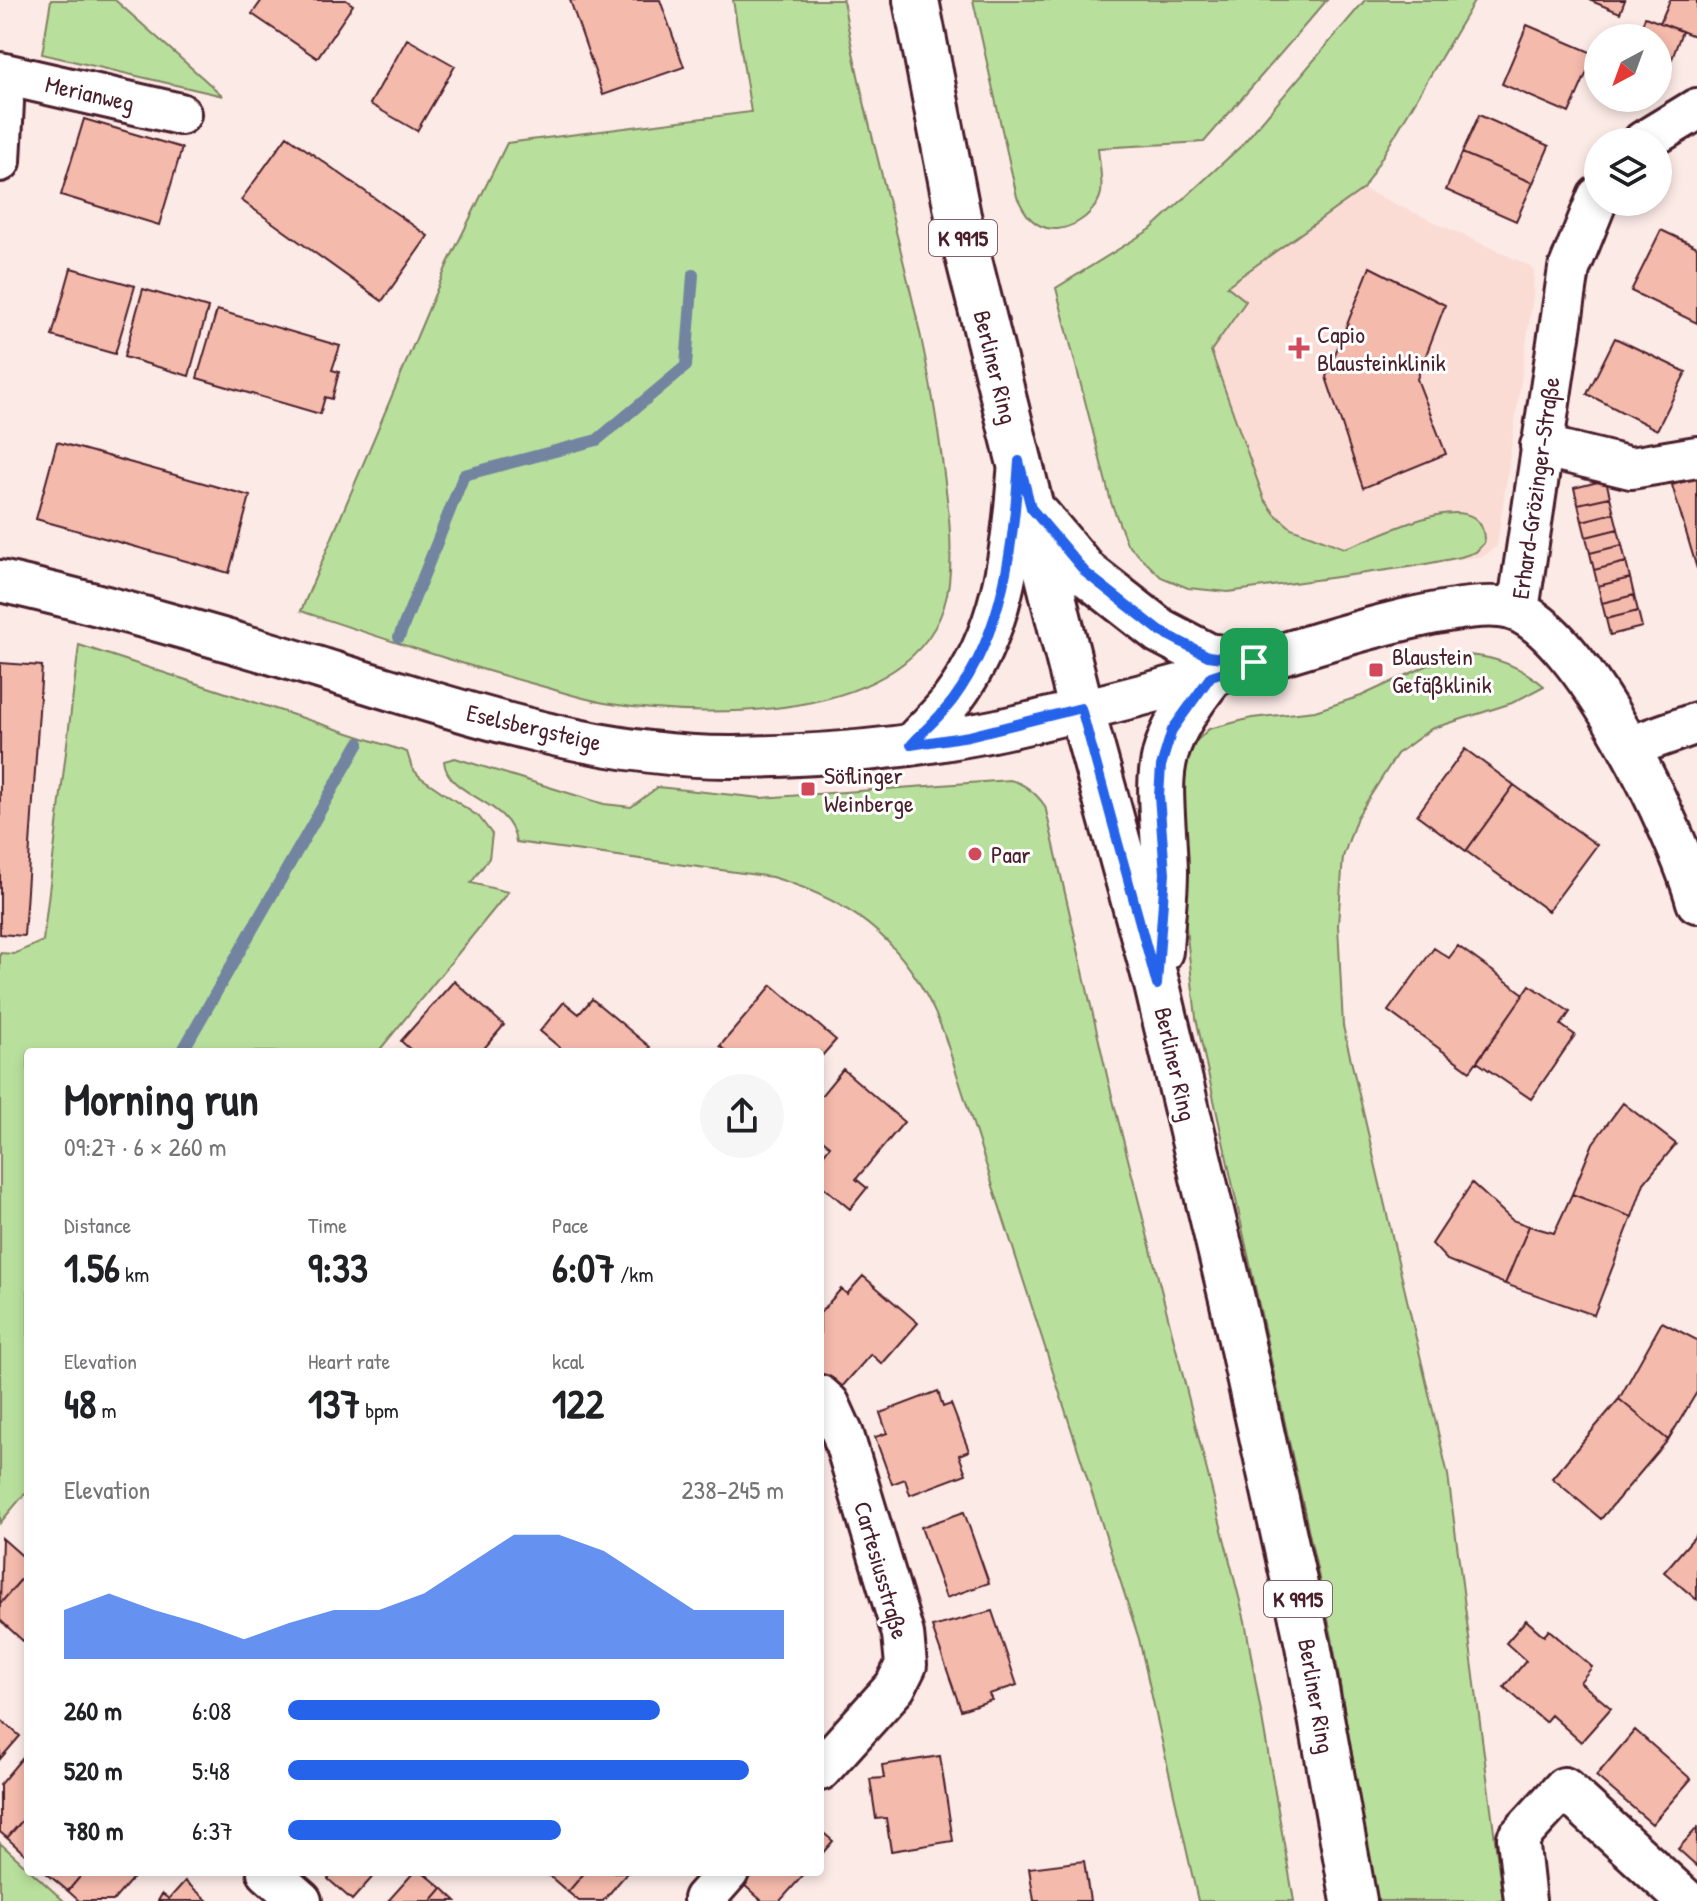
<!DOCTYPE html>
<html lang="en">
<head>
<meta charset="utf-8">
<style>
	body { margin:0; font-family:"Patrick Hand",sans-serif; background:#f6f6f6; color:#202124; height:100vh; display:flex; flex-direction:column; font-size:30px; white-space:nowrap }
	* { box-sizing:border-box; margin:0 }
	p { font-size:26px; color:#757577 }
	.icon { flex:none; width:44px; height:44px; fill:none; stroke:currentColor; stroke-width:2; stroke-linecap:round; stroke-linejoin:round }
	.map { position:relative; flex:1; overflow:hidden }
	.sheet { position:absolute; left:24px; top:1048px; width:800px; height:828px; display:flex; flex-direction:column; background:#fff; border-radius:8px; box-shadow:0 4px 12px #0003 }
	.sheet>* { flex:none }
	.needle { width:52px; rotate:221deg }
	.buttons { position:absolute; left:1584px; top:24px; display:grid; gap:16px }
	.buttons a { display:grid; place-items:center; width:88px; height:88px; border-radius:50%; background:#fff; box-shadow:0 4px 12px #0003; font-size:40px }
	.pin { position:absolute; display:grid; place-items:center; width:68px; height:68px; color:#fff; margin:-34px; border-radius:16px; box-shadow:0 4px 12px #0006 }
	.round { display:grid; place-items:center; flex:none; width:84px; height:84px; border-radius:42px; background:#f6f6f6 }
	.summary { display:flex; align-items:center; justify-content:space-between; height:136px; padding:0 40px }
	h1 { font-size:44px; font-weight:800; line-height:60px }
	.metrics { display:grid; grid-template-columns:repeat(3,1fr); gap:12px; height:136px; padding:8px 40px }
	.metrics div { display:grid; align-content:center }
	.metrics b { font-size:40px; font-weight:800 }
	.metrics small { font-size:22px; font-weight:400 }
	.metrics p { font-size:22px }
	.chart { height:224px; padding:16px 40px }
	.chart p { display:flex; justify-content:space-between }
	.chart svg { width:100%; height:144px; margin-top:8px; fill:#2563eb; opacity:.7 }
	ul { padding:0 40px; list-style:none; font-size:26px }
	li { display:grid; grid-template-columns:128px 96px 1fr; align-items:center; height:60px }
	li i { height:20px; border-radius:10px; background:#2563eb }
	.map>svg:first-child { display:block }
	.built { fill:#fadcd5 }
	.green { fill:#b8e09c; stroke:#818064; stroke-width:2 }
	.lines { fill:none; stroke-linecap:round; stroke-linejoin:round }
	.stream { stroke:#7384a0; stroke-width:12 }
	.building { fill:#f4baac; stroke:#4a1f2b; stroke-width:2 }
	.minor-casing { stroke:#4a1f2b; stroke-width:46 }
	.major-casing { stroke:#4a1f2b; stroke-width:50 }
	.minor { stroke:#fff; stroke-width:40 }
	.major { stroke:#fff; stroke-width:44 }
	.route-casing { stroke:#fff; stroke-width:16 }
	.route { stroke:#2563eb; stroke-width:10 }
	.poi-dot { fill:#d1495b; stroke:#fff; stroke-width:3 }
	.labels { text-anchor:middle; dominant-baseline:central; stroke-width:6; stroke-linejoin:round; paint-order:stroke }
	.shield { fill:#fff; stroke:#80626b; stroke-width:2 }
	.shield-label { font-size:22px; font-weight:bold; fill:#4a1f2b }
	.street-label { font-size:24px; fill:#4a1f2b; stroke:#fff }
	.poi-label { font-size:24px; fill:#4a1f2b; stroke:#fff; text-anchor:start }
</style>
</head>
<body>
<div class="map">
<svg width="1697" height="1901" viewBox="0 0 1697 1901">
	<rect width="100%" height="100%" fill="#fceae6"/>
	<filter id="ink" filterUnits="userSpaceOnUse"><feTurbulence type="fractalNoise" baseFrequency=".0125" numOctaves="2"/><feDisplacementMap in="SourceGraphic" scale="16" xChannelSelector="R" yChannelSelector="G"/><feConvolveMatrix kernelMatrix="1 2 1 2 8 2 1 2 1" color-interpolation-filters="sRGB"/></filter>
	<g filter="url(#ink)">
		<path class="built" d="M 1363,189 L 1530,266 L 1534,271 L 1533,297 L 1497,546 L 1484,556 L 1228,592 L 1188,588 L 1161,577 L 1127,544 L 1111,502 L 1056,288 L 1227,286 Z"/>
		<path class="green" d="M 51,0 L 115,0 L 223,96 L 42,54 Z
			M 733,0 L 843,0 C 869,150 920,295 940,445 C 946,490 954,538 949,583 C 932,723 713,720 611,704 C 585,700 560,691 534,684 C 456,663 379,637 301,611 L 448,263 L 507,143 L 751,112 Z
			M 973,0 L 1327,0 L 1204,142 L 1098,148 C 1099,162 1103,180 1101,193 C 1096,216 1063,237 1041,226 C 1028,220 1023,209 1017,197 Z
			M 1365,0 L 1475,0 L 1363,189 L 1227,286 L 1246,301 L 1211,351 L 1264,499 L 1275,514 L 1291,528 L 1344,548 C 1374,541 1486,476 1484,543 L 1476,552 L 1461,557 L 1416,566 L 1228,592 L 1188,588 L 1161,577 L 1127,544 L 1111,502 L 1056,288 L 1151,229 L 1241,146 Z
			M 79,645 L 407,752 L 412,768 L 420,777 L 479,817 L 492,834 L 489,858 L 471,883 L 508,892 L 378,1052 L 28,1052 L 28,1490 L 0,1523 L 0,953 L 14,954 L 43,941 Z
			M 1461,655 C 1492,655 1520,666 1544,686 L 1512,703 L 1431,729 L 1397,754 L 1357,817 L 1343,857 L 1338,925 L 1343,1026 L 1448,1475 L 1503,1901 L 1377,1901 L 1332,1637 L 1196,1018 L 1175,827 L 1177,780 L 1189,748 L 1209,729 L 1252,718 L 1315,711 L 1361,696 L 1446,657 Z
			M 455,758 L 604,804 L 631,807 L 658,787 L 761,798 L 1010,780 C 1026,784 1036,793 1045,806 L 1108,1080 L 1245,1621 L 1294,1901 L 1198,1901 L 1139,1639 L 944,1034 C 911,948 860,903 772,877 L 516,842 C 510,798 447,798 444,761 Z
			M 0,1843 L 64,1901 L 0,1901 Z"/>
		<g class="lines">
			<path class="stream" d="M 399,637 L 464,475 L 597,440 L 686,366 L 693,275
				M 182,1052 L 359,743"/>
		</g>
		<path class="building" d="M 262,0 L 346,0 L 353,5 L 317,58 L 252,14 Z
			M 570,0 L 660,0 L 684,67 L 603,95 Z
			M 1589,0 L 1625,0 L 1620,13 Z
			M 1670,0 L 1697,0 L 1697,37 L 1660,23 Z
			M 1645,17 L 1682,31 L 1672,59 L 1658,53 L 1658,38 L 1637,38 Z
			M 1527,25 L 1595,54 L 1569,113 L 1502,84 Z
			M 407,39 L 455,66 L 417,131 L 370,104 Z
			M 1479,115 L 1549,146 L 1533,183 L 1462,153 Z
			M 84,119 L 182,148 L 159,225 L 61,195 Z
			M 287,136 L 428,236 L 382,301 L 241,200 Z
			M 1462,153 L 1533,183 L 1516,221 L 1446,190 Z
			M 1661,230 L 1697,247 L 1697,323 L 1631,291 Z
			M 1370,267 L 1445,305 L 1417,379 L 1446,454 L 1363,488 L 1326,377 Z
			M 71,268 L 135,286 L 115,354 L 52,336 Z
			M 143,289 L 208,308 L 189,376 L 124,357 Z
			M 217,310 L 340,346 L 332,370 L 339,372 L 332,399 L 325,397 L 320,414 L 197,378 Z
			M 1615,338 L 1686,372 L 1657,430 L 1587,394 Z
			M 57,442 L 250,496 L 229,573 L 36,519 Z
			M 1697,478 L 1697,569 L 1672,485 Z
			M 1606,480 L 1610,497 L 1578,504 L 1574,488 Z
			M 1610,497 L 1614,513 L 1582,521 L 1578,504 Z
			M 1614,513 L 1618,529 L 1586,537 L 1582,521 Z
			M 1618,529 L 1622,545 L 1590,553 L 1586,537 Z
			M 1622,545 L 1626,562 L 1594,570 L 1590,553 Z
			M 1626,562 L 1630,578 L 1598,586 L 1594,570 Z
			M 1630,578 L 1634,595 L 1602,603 L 1598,586 Z
			M 1634,595 L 1638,611 L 1606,619 L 1602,603 Z
			M 1638,611 L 1642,627 L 1610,635 L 1606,619 Z
			M 0,663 L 42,666 L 24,936 L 0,934 Z
			M 1465,749 L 1514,785 L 1466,851 L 1417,815 Z
			M 1514,785 L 1597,845 L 1548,911 L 1466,851 Z
			M 1458,946 L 1524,994 L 1470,1071 L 1388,1011 L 1434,948 L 1449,958 Z
			M 454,981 L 504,1025 L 481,1052 L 413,1052 L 401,1041 Z
			M 772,985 L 836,1040 L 820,1058 L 820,1052 L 727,1052 L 720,1046 Z
			M 1530,985 L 1570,1012 L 1561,1025 L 1575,1035 L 1531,1099 L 1477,1062 Z
			M 592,999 L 650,1047 L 645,1052 L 565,1052 L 540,1031 L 564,1002 L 579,1014 Z
			M 843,1069 L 904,1122 L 856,1179 L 867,1188 L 850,1209 L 820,1184 L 820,1158 L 830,1146 L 820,1138 L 820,1097 Z
			M 1623,1103 L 1676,1144 L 1644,1183 L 1632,1217 L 1572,1194 L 1593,1143 Z
			M 1472,1183 L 1512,1220 L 1529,1226 L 1505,1284 L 1447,1260 L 1432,1244 Z
			M 1572,1194 L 1632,1217 L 1594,1315 L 1505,1284 L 1529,1226 L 1554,1233 Z
			M 863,1276 L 918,1323 L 882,1364 L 871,1354 L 840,1389 L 820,1372 L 820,1313 L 841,1289 L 847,1294 Z
			M 1662,1322 L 1697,1340 L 1697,1392 L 1668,1440 L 1619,1399 Z
			M 938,1391 L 943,1407 L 951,1404 L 969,1451 L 959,1455 L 966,1474 L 910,1495 L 905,1479 L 892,1484 L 875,1437 L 887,1433 L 880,1413 Z
			M 1619,1399 L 1668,1440 L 1601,1519 L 1552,1478 Z
			M 964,1512 L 989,1583 L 946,1598 L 921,1527 Z
			M 1697,1534 L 1697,1600 L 1664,1572 Z
			M 2,1538 L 28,1561 L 28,1571 L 0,1604 Z
			M 28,1571 L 28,1634 L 23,1641 L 0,1620 L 0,1604 Z
			M 992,1611 L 1017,1685 L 989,1694 L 992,1700 L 961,1710 L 932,1627 Z
			M 1526,1620 L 1544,1636 L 1549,1630 L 1592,1667 L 1580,1682 L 1611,1708 L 1581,1742 L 1551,1715 L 1545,1722 L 1504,1687 L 1526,1661 L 1506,1643 Z
			M 0,1719 L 20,1736 L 0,1759 Z
			M 1635,1730 L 1691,1779 L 1652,1824 L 1596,1776 Z
			M 940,1756 L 953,1841 L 891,1851 L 886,1818 L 876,1819 L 870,1779 L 884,1778 L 882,1765 Z
			M 22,1758 L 28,1763 L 28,1814 L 7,1838 L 0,1832 L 0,1784 Z
			M 28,1814 L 28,1857 L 7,1838 Z
			M 1697,1828 L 1697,1866 L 1678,1849 Z
			M 820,1830 L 833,1841 L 820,1856 Z
			M 1084,1861 L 1090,1901 L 1034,1901 L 1029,1868 Z
			M 45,1872 L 84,1872 L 68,1891 Z
			M 84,1872 L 138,1872 L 113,1901 L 79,1901 L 68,1891 Z
			M 334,1872 L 377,1872 L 352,1900 L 328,1879 Z
			M 414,1872 L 423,1872 L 442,1888 L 431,1901 L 388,1901 Z
			M 545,1872 L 585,1872 L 568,1892 Z
			M 585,1872 L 628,1872 L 603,1901 L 579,1901 L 568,1892 Z
			M 754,1872 L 806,1872 L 780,1901 L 762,1901 L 743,1884 Z
			M 185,1881 L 208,1901 L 158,1901 L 162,1894 L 169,1899 Z
			M 442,1888 L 456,1901 L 431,1901 Z"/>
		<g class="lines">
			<g class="minor-casing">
				<path id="minor" d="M 0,73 L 180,114
					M 0,84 L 3,102 L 0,161
					M 1643,142 L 1697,109
					M 1541,446 L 1631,468 L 1697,457
					M 0,581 C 115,607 229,640 342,675 C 469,713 600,758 734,757 C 833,756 933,746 1029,723 C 1091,708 1154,693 1215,675 C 1275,657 1458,594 1511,609 C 1581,628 1678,833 1697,902
					M 1518,610 L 1569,269 L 1598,197
					M 911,745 C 924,730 940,716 952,700 C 1002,634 1012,555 1018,474
					M 1629,747 L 1697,723
					M 820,1396 L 829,1404 L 843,1435 L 903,1634 L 906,1665 L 895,1687 L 820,1770
					M 268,1872 L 301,1901
					M 707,1901 L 704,1899 L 728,1872
					M 1525,1901 L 1518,1838 L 1564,1788 L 1687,1901"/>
			</g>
			<g class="major-casing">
				<path id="major" d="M 916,0 L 958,216 L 1081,708 L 1157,985 L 1232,1299 L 1308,1645 L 1354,1901
					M 1038,516 L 1086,573 L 1160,631 L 1208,656 L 1254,662
					M 1160,951 C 1161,925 1165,897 1165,871 C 1162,776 1146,757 1211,676"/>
			</g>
			<use href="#minor" class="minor"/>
			<use href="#major" class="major"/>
		</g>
	</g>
	<g class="lines" filter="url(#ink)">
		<g class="route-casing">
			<path id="route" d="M 1019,461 L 1031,508 L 1086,573 L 1160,631 L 1208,656 L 1254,662 L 1211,676 L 1172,730 L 1161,766 L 1159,796 L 1165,873 L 1157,985 L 1081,708 L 969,736 L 911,745 C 924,730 941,716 953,700 C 1005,629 1013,545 1019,461 Z"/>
		</g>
		<use href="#route" class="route"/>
	</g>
	<g class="poi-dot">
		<path d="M1295 336h8v8h8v8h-8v8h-8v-8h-8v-8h8z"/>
		<rect x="1368" y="662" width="16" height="16" rx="4"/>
		<rect x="800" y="781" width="16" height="16" rx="4"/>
		<circle cx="975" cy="854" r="8"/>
	</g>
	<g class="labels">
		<g class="shield">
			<rect x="929" y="220" width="68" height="36" rx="6"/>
			<rect x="1264" y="1581" width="68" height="36" rx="6"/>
		</g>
		<g class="shield-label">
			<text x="963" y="238">K 9915</text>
			<text x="1298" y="1599">K 9915</text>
		</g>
		<g class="street-label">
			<text transform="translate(90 93) rotate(13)">Merianweg</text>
			<text transform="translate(996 367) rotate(76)">Berliner Ring</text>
			<text transform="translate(1535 488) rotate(-82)">Erhard-Grözinger-Straße</text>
			<text transform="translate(534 727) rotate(13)">Eselsbergsteige</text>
			<text transform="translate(1176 1064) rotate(77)">Berliner Ring</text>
			<text transform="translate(882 1570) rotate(74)">Cartesiusstraße</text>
			<text transform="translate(1317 1696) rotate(80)">Berliner Ring</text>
		</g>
		<g class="poi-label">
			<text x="1317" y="334">Capio<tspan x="1317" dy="28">Blausteinklinik</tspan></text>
			<text x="1392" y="656">Blaustein<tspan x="1392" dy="28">Gefäßklinik</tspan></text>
			<text x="824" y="775">Söflinger<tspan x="824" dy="28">Weinberge</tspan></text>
			<text x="991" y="854">Paar</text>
		</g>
	</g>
</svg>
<div class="buttons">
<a><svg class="needle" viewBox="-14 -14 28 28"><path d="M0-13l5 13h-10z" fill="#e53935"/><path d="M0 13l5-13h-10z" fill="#757577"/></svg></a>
<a><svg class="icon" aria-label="layers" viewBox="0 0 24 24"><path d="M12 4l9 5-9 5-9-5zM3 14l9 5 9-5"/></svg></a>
</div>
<div class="pin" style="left:1254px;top:662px;background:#1e9e55"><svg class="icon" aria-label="arrive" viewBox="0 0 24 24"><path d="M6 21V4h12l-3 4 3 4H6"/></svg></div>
<section class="sheet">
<div class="summary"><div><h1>Morning run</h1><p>09:27 · 6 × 260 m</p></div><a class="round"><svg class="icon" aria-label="share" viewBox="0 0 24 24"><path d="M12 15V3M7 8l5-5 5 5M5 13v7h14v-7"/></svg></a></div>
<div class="metrics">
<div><p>Distance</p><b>1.56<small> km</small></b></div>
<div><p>Time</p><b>9:33</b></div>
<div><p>Pace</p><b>6:07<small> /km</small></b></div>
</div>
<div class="metrics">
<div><p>Elevation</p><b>48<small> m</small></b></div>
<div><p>Heart rate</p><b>137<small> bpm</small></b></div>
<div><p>kcal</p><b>122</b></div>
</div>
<div class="chart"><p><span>Elevation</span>238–245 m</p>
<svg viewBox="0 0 160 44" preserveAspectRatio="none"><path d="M0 44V29L10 24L20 29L30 33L40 38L50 33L60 29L70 29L80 24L90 15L100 6L110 6L120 11L130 20L140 29L150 29L160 29V44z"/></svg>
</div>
<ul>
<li><b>260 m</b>6:08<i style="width:75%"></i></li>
<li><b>520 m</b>5:48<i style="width:93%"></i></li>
<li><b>780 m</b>6:37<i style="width:55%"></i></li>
</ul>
</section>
</div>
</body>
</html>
